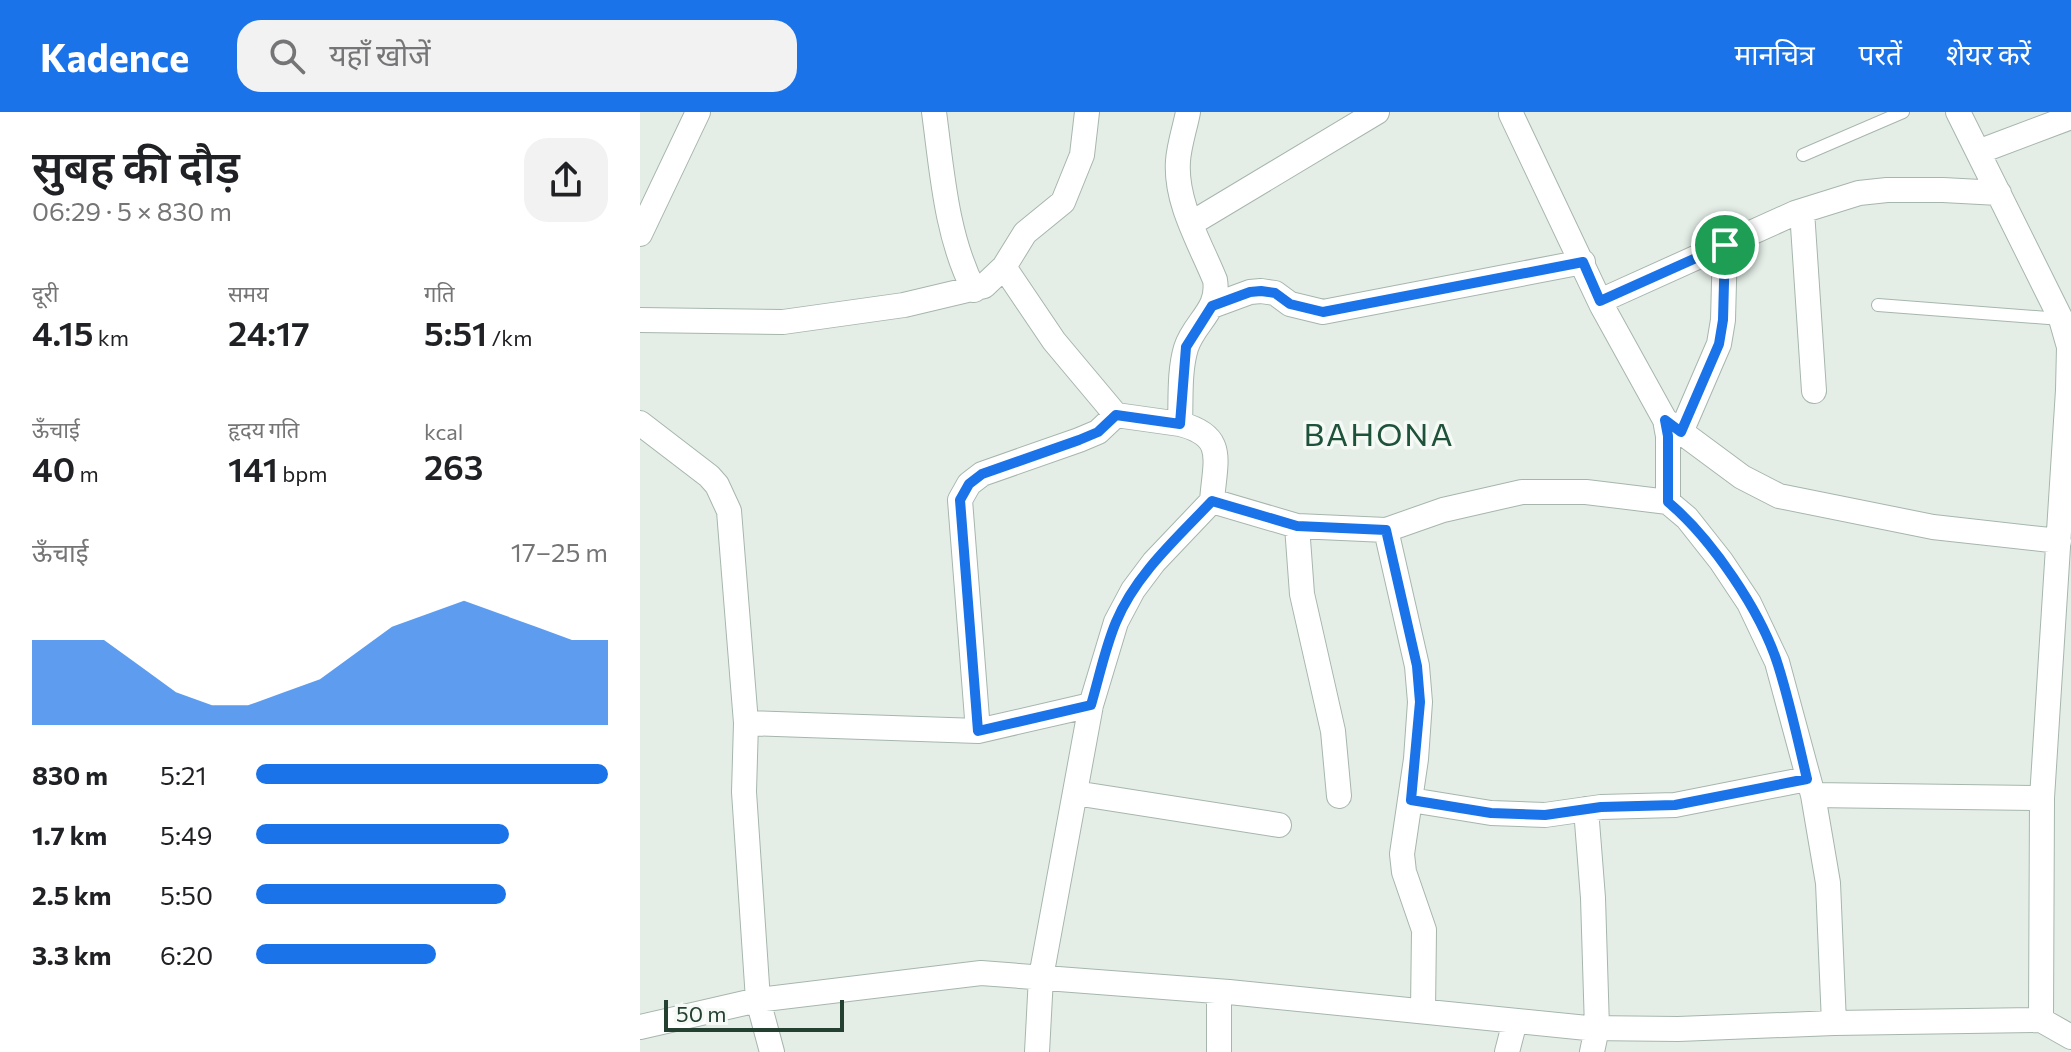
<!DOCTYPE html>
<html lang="hi">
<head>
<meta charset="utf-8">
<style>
	body { margin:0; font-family:Commissioner,"Noto Sans Devanagari",sans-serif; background:#f2f2f2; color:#202124; height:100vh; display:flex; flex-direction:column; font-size:30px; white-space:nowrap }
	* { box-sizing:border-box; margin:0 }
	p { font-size:26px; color:#757577 }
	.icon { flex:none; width:44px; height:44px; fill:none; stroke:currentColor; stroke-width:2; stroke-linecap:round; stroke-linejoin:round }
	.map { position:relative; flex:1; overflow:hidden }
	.sheet { display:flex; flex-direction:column; background:#fff; width:640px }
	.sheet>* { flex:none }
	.scale { position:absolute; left:24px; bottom:20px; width:180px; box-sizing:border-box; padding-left:8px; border:4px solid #234031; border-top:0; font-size:22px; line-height:28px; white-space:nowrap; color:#234031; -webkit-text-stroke:6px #f5faf6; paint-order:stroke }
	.pin { position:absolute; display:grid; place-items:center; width:68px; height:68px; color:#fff; margin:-34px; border:4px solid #fff; border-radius:50%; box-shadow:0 2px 8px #0007 }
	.round { display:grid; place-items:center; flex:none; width:84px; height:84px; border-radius:24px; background:#f2f2f2 }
	.summary { display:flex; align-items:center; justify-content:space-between; height:136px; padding:0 32px }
	h1 { font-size:44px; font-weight:600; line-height:60px }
	.stats { display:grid; grid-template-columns:repeat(3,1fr); gap:12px; height:136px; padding:8px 32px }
	.stats div { display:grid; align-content:center }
	.stats b { font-size:34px; font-weight:600 }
	.stats small { font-size:22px; font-weight:400 }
	.stats p { font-size:22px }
	.chart { height:224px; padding:16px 32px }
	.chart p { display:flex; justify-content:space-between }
	.chart svg { width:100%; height:144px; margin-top:8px; fill:#1a73e8; opacity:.7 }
	ul { padding:0 32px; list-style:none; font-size:26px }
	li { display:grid; grid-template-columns:128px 96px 1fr; align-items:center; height:60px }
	li i { height:20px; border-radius:10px; background:#1a73e8 }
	header { display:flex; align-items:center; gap:48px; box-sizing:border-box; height:112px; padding:0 40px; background:#1a73e8; color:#fff }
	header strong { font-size:38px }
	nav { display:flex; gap:44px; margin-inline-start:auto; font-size:28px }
	.search { width:560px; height:72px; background:#f2f2f2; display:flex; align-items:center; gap:20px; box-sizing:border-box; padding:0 28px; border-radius:24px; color:#757577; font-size:30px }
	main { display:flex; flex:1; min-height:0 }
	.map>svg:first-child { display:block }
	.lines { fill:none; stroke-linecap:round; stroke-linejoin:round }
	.lane-casing { stroke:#a6b6ad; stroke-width:14 }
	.street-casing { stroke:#a6b6ad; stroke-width:26 }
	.lane { stroke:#fff; stroke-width:12 }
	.street { stroke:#fff; stroke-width:24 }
	.route-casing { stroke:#fff; stroke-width:16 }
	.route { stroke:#1a73e8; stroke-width:10 }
	.labels { text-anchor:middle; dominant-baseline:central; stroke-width:7; stroke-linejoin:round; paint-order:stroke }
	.quarter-label { font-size:32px; letter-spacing:2px; fill:#1e5239; stroke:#f5faf6 }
</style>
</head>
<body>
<header>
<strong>Kadence</strong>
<div class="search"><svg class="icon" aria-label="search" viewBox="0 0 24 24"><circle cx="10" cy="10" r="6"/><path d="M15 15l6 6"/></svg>यहाँ खोजें</div>
<nav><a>मानचित्र</a><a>परतें</a><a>शेयर करें</a></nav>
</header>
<main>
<section class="sheet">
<div class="summary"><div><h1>सुबह की दौड़</h1><p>06:29 · 5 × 830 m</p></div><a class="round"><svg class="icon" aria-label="share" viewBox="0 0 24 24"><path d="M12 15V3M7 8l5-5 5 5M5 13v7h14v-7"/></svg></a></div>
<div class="stats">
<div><p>दूरी</p><b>4.15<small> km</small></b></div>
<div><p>समय</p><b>24:17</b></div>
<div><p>गति</p><b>5:51<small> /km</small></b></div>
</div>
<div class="stats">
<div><p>ऊँचाई</p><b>40<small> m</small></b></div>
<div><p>हृदय गति</p><b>141<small> bpm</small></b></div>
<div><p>kcal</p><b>263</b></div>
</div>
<div class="chart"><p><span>ऊँचाई</span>17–25 m</p>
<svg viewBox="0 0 160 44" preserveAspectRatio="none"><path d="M0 44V18L10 18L20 18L30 26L40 34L50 38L60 38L70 34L80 30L90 22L100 14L110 10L120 6L130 10L140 14L150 18L160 18V44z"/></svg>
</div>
<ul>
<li><b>830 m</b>5:21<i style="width:100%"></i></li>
<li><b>1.7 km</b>5:49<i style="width:72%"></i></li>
<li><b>2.5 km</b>5:50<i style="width:71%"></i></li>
<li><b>3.3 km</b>6:20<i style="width:51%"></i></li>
</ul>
</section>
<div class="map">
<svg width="1431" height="940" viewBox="0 0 1431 940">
	<rect width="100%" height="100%" fill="#e4eee7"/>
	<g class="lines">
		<g class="lane-casing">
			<path id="lane" d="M 1163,43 L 1263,0
				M 1238,193 L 1421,207"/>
		</g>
		<g class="street-casing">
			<path id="street" d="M 294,0 C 302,59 306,124 334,178
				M 1318,0 L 1421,207 L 1429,235 L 1428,278 L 1402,686 L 1401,908
				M 871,2 L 962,194 L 1025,308 L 1028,324 L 1028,390
				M 1338,40 L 1431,5
				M 1162,99 L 1174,279
				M 552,111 L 737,0
				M 0,122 L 58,0
				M 364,155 L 414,229 L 476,303
				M 960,189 L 1155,101 L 1219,81 L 1247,78 L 1303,78 L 1359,81
				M 572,194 L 610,180 L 621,179 L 635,181 L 650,192 L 683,200 L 943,150
				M 0,208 L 143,210 L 264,193 L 344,174 L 364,155 L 385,121 L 423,90 L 442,43 L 447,0
				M 1025,308 L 1102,365 L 1139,384 L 1293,415 L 1419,429
				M 0,311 L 69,364 L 77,373 L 89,399 L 106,611 L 104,680 L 118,888 L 132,940
				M 540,312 C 587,324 575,348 572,389
				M 1041,320 L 1079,232 L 1083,208 L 1085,133
				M 657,414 L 662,482 L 693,619 L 699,684
				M 746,418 L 777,554 L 780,590 L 776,647 L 762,742 L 764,760 L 784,818 L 783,899
				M 106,611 L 338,619 L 451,593
				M 338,619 L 320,388 L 329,372 L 342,362 L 439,328 L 458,320 L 476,303 L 540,312 C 541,288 539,259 546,236 C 554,210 580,198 575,168 C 560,131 535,90 538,49 C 539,33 545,16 548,0
				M 435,681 L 639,713
				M 771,688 L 851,701 L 905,703 L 961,695 L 1035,693 L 1167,667
				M 946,697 L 953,786 L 957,916 L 952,940
				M 579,880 L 579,940
				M 1194,911 L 1188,771 L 1173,683 L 1402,686
				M 0,915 L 118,888 L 341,861 L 589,880 L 947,916 L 1038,917 L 1194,911 L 1401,908 L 1431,925
				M 397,940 L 401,865 L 451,593 L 476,510 L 493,478 L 514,450 L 572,389 L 657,414 L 746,418 L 803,398 L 882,380 L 946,380 L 1028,390 L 1047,406 L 1081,449 L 1109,491 L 1137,550 L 1173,683
				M 867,940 L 875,909"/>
		</g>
		<use href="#lane" class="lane"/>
		<use href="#street" class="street"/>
	</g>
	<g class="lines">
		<g class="route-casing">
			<path id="route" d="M 1085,133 L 1083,208 L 1079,232 L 1041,320 L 1025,308 L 1028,324 L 1028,390 C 1071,426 1121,499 1138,553 C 1150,591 1158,629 1167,667 L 1035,693 L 961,695 L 905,703 L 851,701 L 771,688 L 780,590 L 777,554 L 746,418 L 657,414 L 572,389 C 537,426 496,462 476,510 C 465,536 459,566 451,593 L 338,619 L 320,388 L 329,372 L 342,362 L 439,328 L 458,320 L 476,303 L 540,312 L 546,235 L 572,194 L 610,180 L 621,179 L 635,181 L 650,192 L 683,200 L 943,150 L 960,189 Z"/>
		</g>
		<use href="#route" class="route"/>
	</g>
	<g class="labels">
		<g class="quarter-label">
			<text x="739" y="321">BAHONA</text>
		</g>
	</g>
</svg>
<div class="scale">50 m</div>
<div class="pin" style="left:1085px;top:133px;background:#1e9e55"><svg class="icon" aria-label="arrive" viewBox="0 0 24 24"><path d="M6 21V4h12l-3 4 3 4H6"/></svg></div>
</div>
</main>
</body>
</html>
